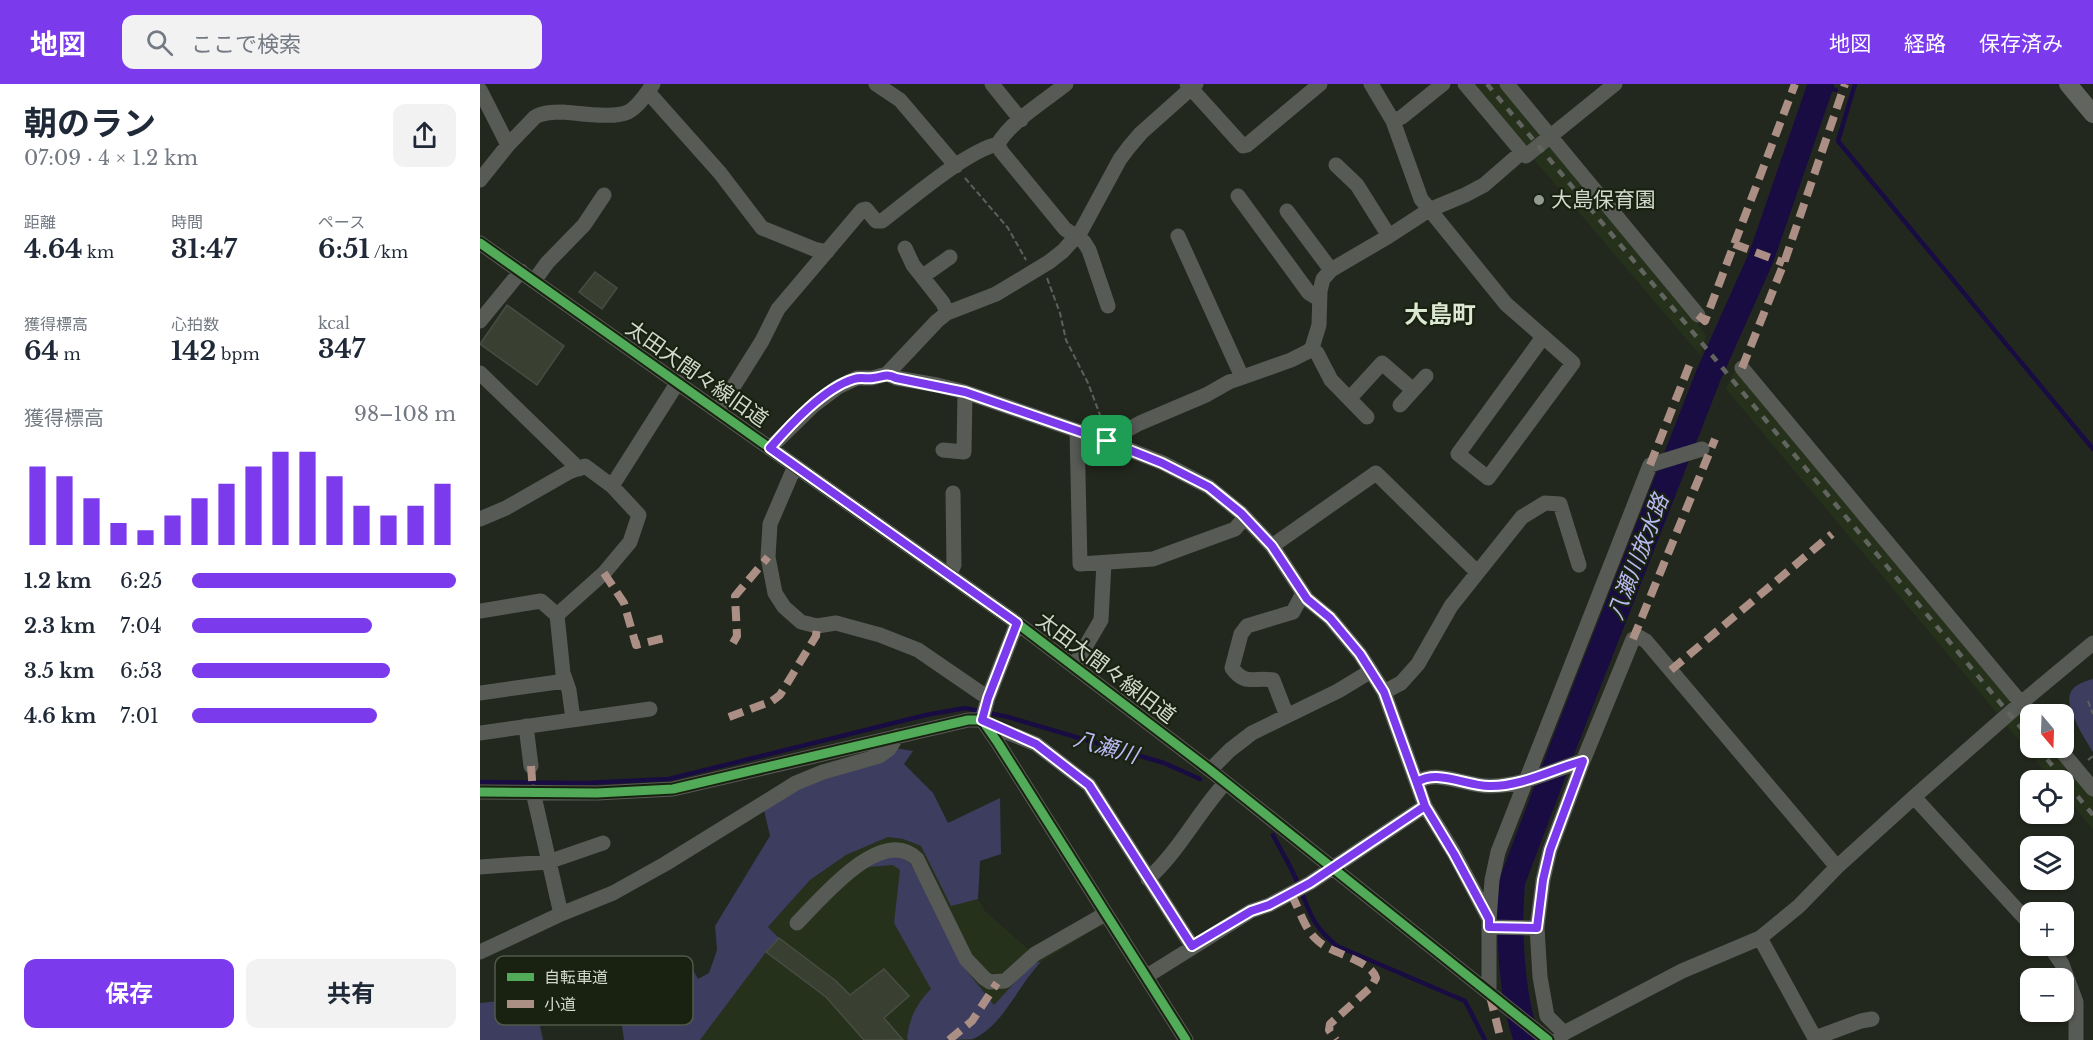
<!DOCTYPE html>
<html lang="ja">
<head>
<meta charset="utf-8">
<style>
	body { margin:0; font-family:"Libre Baskerville","Noto Sans JP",serif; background:#f2f2f3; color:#1f2937; height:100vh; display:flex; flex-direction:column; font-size:22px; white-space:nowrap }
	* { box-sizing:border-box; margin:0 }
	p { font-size:20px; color:#747a83 }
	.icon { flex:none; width:33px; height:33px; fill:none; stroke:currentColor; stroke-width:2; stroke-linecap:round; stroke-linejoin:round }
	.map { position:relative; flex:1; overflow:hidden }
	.sheet { display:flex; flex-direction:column; background:#fff; width:480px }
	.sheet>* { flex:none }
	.needle { width:39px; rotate:161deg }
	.buttons { position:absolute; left:1540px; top:620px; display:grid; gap:12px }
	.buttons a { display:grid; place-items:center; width:54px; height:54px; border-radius:12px; background:#fff; box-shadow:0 2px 4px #0004; font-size:30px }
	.pin { position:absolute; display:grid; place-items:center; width:51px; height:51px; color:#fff; margin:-26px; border-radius:12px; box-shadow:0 3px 9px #0006 }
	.round { display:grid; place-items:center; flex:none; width:63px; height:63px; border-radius:12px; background:#f2f2f3 }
	.summary { display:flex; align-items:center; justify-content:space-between; height:102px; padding:0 24px }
	h1 { font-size:33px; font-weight:700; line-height:45px }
	.stats { display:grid; grid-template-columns:repeat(3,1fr); gap:9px; height:102px; padding:6px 24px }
	.stats div { display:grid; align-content:center }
	.stats b { font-size:26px; font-weight:700 }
	.stats small { font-size:16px; font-weight:400 }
	.stats p { font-size:16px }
	.chart { height:168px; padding:12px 24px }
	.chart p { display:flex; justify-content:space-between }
	.chart svg { width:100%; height:108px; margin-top:6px; stroke:#7c3aed; stroke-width:6 }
	.button { display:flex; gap:12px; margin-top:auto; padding:12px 24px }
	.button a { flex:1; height:69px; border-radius:12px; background:#7c3aed; color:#fff; font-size:24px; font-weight:700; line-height:69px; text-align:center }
	.button a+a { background:#f2f2f3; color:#1f2937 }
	ul { padding:0 24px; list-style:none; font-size:20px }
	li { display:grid; grid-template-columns:96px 72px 1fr; align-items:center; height:45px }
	li i { height:15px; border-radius:8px; background:#7c3aed }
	header { display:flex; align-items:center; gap:36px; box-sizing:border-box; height:84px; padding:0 30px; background:#7c3aed; color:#fff }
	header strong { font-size:28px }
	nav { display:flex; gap:33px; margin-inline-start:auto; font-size:21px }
	.search { width:420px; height:54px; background:#f2f2f3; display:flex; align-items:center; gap:15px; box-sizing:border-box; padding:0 21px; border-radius:12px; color:#747a83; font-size:22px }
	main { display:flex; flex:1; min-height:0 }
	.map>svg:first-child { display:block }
	.built { fill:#26311b }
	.green { fill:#3d3d5f }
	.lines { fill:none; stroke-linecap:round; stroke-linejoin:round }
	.stream { stroke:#190c43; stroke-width:4.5 }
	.river { stroke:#190c43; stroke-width:26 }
	.building { fill:#394031; stroke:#484d44; stroke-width:1.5 }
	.path { stroke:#5e605c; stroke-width:2; stroke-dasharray:6 3; stroke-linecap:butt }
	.minor { stroke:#575a55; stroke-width:15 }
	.major { stroke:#62655f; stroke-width:18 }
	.rail { stroke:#61645f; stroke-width:4.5; stroke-dasharray:8 8; stroke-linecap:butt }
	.quiet { stroke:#ac8f84; stroke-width:8; stroke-dasharray:15 8; stroke-linecap:butt }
	.cycleway-casing { stroke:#192210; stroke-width:13 }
	.cycleway { stroke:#51ab58; stroke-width:9 }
	.route-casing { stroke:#fff; stroke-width:12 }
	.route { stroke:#7c3aed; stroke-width:8 }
	.poi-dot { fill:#959a90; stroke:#192210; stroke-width:2 }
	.labels { text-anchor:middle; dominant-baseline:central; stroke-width:4.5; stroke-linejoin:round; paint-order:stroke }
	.poi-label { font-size:21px; fill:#d2d8cd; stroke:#192210; text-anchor:start }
	.street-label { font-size:21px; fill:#d2d8cd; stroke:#192210 }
	.water-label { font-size:22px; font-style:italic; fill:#b9b9f3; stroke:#192210 }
	.quarter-label { font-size:24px; font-weight:bold; fill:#dce8d1; stroke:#192210 }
	.key { fill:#192210; stroke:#505949; stroke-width:1.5 }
	.key-label { font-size:16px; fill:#d2d8cd }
</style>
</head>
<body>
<header>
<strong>地図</strong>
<div class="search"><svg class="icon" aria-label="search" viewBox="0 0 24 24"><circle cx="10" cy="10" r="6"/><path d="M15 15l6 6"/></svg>ここで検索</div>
<nav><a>地図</a><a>経路</a><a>保存済み</a></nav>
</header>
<main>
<section class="sheet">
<div class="summary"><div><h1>朝のラン</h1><p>07:09 · 4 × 1.2 km</p></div><a class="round"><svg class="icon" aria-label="share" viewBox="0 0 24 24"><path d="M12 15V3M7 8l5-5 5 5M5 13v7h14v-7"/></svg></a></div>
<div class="stats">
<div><p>距離</p><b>4.64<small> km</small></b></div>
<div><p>時間</p><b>31:47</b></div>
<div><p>ペース</p><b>6:51<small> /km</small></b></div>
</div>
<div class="stats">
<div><p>獲得標高</p><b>64<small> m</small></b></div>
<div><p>心拍数</p><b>142<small> bpm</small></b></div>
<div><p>kcal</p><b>347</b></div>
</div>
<div class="chart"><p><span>獲得標高</span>98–108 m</p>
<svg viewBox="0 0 160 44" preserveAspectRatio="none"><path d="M5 44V12M15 44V16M25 44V25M35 44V35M45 44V38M55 44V32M65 44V25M75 44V19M85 44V12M95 44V6M105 44V6M115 44V16M125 44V28M135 44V32M145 44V28M155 44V19"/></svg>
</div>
<ul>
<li><b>1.2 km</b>6:25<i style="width:100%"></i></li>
<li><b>2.3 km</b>7:04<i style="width:68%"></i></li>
<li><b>3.5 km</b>6:53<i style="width:75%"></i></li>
<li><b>4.6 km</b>7:01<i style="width:70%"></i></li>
</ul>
<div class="button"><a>保存</a><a>共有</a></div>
</section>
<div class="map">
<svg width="1613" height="956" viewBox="0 0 1613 956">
	<rect width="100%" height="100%" fill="#23281e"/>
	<path class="built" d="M 993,0 L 1019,0 L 1062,51 L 1048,66 Z
		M 1069,61 L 1215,236 L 1226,252 L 1220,271 L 1051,72 Z
		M 1255,285 L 1530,617 L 1517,629 L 1246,305 Z
		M 1541,628 L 1551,637 L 1551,663 L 1573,663 L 1613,712 L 1613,745 L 1584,711 L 1584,696 L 1572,696 L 1526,641 Z
		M 408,753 L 423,755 L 441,762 L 471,821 L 498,815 L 505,827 L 548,865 L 611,831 L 614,825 L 625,842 L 620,842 L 561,878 L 550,888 L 520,934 L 492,956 L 196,956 L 275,858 L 330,796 L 366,771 Z"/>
	<path class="green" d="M 1613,595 L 1613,668 C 1606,656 1581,620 1592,606 C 1596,600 1606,597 1613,595 Z
		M 414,664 L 433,667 L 424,680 L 453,709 L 468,739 L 520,714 L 521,770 L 500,777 L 498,815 L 471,822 L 441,762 L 423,755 L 408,753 L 366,771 L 330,796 L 288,843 L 299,854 L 286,868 L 220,956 L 144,956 L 141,934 L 170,895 L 208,876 L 218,895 L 229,889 L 237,866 L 235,842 L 290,752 L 284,726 L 319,702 Z
		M 413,771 L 428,776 L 445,804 L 483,882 L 514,921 L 552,880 L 561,878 C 538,901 524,941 493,955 C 485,956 440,956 428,956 L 427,954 C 430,933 436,920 451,905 L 414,839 L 420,786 L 413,781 L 388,783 L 406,772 Z
		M 38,915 L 41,938 L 59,937 L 63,956 L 0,956 L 0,919 Z"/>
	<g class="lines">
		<path class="stream" d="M 1339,0 L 1356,6
			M 1375,0 L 1358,57 L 1613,365
			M 0,698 L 106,699 L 189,695 L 446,631 L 485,624 L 528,633 L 684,679 L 720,695
			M 793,751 C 800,765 809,779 815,793 C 830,825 828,838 857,862 L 985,917 L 1005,956"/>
		<path class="river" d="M 1047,956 C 1031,912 1028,845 1032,798 L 1085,658 L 1229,290 L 1281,174 L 1341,0"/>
	</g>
	<path class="building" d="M 115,188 L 137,204 L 122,225 L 99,208 Z
		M 27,221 L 84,262 L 57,301 L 0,260 Z
		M 299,854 L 356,897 L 370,911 L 404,885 L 429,912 L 404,934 L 423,956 L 384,956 L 346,913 L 286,868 Z"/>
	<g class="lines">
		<path class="path" d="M 485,94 L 528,144 L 546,176
			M 567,194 L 580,229 L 586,256 L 608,299 L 623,339
			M 1608,617 L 1613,630
			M 1608,676 L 1613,672"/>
		<path class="minor" d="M 396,0 L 420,16 L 476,82
			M 512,0 L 541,36
			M 707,0 L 763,62 L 767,61 L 840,0
			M 891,0 L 913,37 L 941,115 L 1026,220 L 1093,279 L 1008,394 L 978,370 L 1063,253
			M 1027,0 L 1218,231
			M 0,6 L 28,61
			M 168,8 L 240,89 L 282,144 L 334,165 L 347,168
			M 913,37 L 922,33 L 963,0
			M 518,60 L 521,67 L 585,145 L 604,158 L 609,166 L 628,222
			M 1046,72 L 1135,0
			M 856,81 L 877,101 L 909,152
			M 0,96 L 28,61 L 55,33 C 63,28 74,28 83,28 C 99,29 134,35 148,28 C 158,23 167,9 173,0
			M 758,112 L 829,209 L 839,215
			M 807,127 L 851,186
			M 698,152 L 762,293
			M 0,159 L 537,539 L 730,686 L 1068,956
			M 425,164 L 433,181 L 463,219 L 467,229
			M 443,192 L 470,173
			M 54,197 L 67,179 L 104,141 L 124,111
			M 0,237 L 41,187
			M 832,264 L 837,269 L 851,296 L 887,333
			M 1262,284 L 1551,631
			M 0,289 L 99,385
			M 407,290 L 416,294 L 457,301 L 485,308 L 627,357 L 683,379 L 729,403 L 761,429 L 792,462 L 827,515 L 850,534 L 880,570 L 891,587 L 904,608 L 945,722 L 974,769 L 1009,835
			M 870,314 L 902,279 L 933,306
			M 920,321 L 946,292
			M 238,327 L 282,257 L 298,225 L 382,126 L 386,125 L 396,137 L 402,137 C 430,116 486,67 518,60 C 531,37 565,17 586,0
			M 597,347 L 600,480 L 673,475 L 755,445 L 765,433
			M 627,357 L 660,339 L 726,311 L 749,298 L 811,276 L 827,268 L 832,264 L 839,241 L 840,207 L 843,195 L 851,186 L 909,152 L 949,126 L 985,111 L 1004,101 L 1042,68 L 985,0
			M 290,364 L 334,321 L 358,303 L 377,294 L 392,294 L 407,290 L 457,237 L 467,229 L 516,210 L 569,178 L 583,167 L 601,147 L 640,75 L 649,63 L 661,49 L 716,0
			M 463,366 L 484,368 L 485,308
			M 315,382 L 290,440 L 288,473 L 295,509 L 304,523 L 321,538 L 337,542 L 356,539 L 400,551 L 438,566 L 508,614
			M 132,402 L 198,298
			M 0,435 L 26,424 L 89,388 L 105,382 L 132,402 L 159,431 L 150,458 L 124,489 L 77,531
			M 792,462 L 896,389 L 997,488
			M 469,491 L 474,481 L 473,409
			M 0,527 L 61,517 L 77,531 L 83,589 L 89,606 L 93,635
			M 594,582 L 621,536 L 624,479
			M 904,608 L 921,599 L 938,580 L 971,522 L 1042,433 L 1065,419 L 1080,420 L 1099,481
			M 0,609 L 85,597
			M 807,632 L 793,596 C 774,593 765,602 752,584 L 761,550 L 767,542 L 813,528 L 823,509
			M 502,636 L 508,614 L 537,539
			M 504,639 L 556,660 L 609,701 L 712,862
			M 46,642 L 51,682
			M 0,649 L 170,625
			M 1578,663 L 1613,705
			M 730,686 L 750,666 L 772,649 L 858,607 L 891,587
			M 937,698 C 959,685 985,702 1009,702 C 1040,703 1073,686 1103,677
			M 0,708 L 117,709 L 193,705 L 488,636 L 502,636 L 518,659 L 706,956
			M 53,708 L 81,830
			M 1434,713 L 1551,841
			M 0,783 L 68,778 L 123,759
			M 668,795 C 699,767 717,730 745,699
			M 317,839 C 341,815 402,740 437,775 L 486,875 L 504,894 L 510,898 L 525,897 L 555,870 L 625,830
			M 1009,843 L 1057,844
			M 1280,854 L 1336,956
			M 1569,861 L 1582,880 L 1596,918 L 1596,956
			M 0,868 L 81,830 L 133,809 L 185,780 L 316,699 L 343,688 L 399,672 L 409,665 L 417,652
			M 667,892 L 771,827 L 789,821 L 830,799 L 945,722
			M 1009,909 L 1009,835 L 1012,796 L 1018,768 L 1170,381 L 1222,365
			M 1084,949 L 1067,932 L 1060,893 L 1057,844 L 1063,796 L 1070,766 L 1103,677 L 1153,555 L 1159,553 L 1166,557 L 1357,783
			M 1335,954 L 1381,937 L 1392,935
			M 1078,956 L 1084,949 L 1202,887 L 1280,854 L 1319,822 L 1357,783 L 1434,713 L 1541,619 L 1613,559"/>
		<path class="major" d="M 1588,0 L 1613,30"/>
		<path class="rail" d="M 1007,0 L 1551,656
			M 1557,663 L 1613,731"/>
		<path class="quiet" d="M 1254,160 L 1304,179
			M 1218,231 L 1225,237 L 1315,0
			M 1262,284 L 1304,179 L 1365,0
			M 1170,381 L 1211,277
			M 124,489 L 144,519 L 156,561 L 188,553
			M 1153,555 L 1235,355
			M 253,559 L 257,552 L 255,512 L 288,473
			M 1191,586 L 1352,450
			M 249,633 L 292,617 L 300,611 L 336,552 L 337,542
			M 51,682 L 53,708
			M 811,810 C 819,824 825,846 837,856 C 852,871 890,875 896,894 L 891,903 L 850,940 L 849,946 L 856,956
			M 1010,912 L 1021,956
			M 469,956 L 492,937 L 517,899"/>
		<g class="cycleway-casing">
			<path id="cycleway" d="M 0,159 L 537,539 L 730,686 L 1068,956
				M 0,708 L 117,709 L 193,705 L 488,636 L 502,636 L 518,659 L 706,956"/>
		</g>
		<use href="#cycleway" class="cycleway"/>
	</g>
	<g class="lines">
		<g class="route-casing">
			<path id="route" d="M 627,357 L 485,308 L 416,294 C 405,289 404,293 393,294 C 387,295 380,293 374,295 C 344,304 311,340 290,364 L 537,539 L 508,614 L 502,636 L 556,660 L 609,701 L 712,862 L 771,827 L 789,821 L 830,799 L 945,722 L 937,698 C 959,685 986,702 1009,702 C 1041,703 1073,685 1103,677 L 1070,766 L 1063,796 L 1057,844 L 1009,843 L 1009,835 L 974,770 L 945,722 L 904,608 L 880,570 L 850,534 L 827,515 L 792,462 L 761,429 L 729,403 L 682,379 L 627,357"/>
		</g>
		<use href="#route" class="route"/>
	</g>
	<circle class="poi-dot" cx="1059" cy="116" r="6"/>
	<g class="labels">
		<g class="poi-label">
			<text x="1071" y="116">大島保育園</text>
		</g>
		<g class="street-label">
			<text transform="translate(217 290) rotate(35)">太田大間々線旧道</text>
			<text transform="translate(626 584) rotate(37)">太田大間々線旧道</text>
		</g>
		<g class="water-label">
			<text transform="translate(1158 473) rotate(-69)">八瀬川放水路</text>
			<text transform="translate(626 663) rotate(16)">八瀬川</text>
		</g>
		<g class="quarter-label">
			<text x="960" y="230">大島町</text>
		</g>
	</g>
	<rect x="15" y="872" width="198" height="69" rx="9" class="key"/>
	<rect x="27" y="889" width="27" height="8" fill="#51ab58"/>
	<rect x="27" y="916" width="27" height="8" fill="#ac8f84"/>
	<g class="key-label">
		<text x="64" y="899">自転車道</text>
		<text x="64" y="926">小道</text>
	</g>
</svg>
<div class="buttons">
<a><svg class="needle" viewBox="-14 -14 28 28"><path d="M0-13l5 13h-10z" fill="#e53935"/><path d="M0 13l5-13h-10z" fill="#747a83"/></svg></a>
<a><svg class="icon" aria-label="locate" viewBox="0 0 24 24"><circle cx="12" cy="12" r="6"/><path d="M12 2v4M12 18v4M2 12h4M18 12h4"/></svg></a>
<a><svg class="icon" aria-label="layers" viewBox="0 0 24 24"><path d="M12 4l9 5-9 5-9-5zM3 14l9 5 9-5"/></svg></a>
<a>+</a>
<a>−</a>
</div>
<div class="pin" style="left:627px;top:357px;background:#1e9e55"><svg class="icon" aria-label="arrive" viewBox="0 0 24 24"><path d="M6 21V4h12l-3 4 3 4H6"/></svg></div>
</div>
</main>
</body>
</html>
